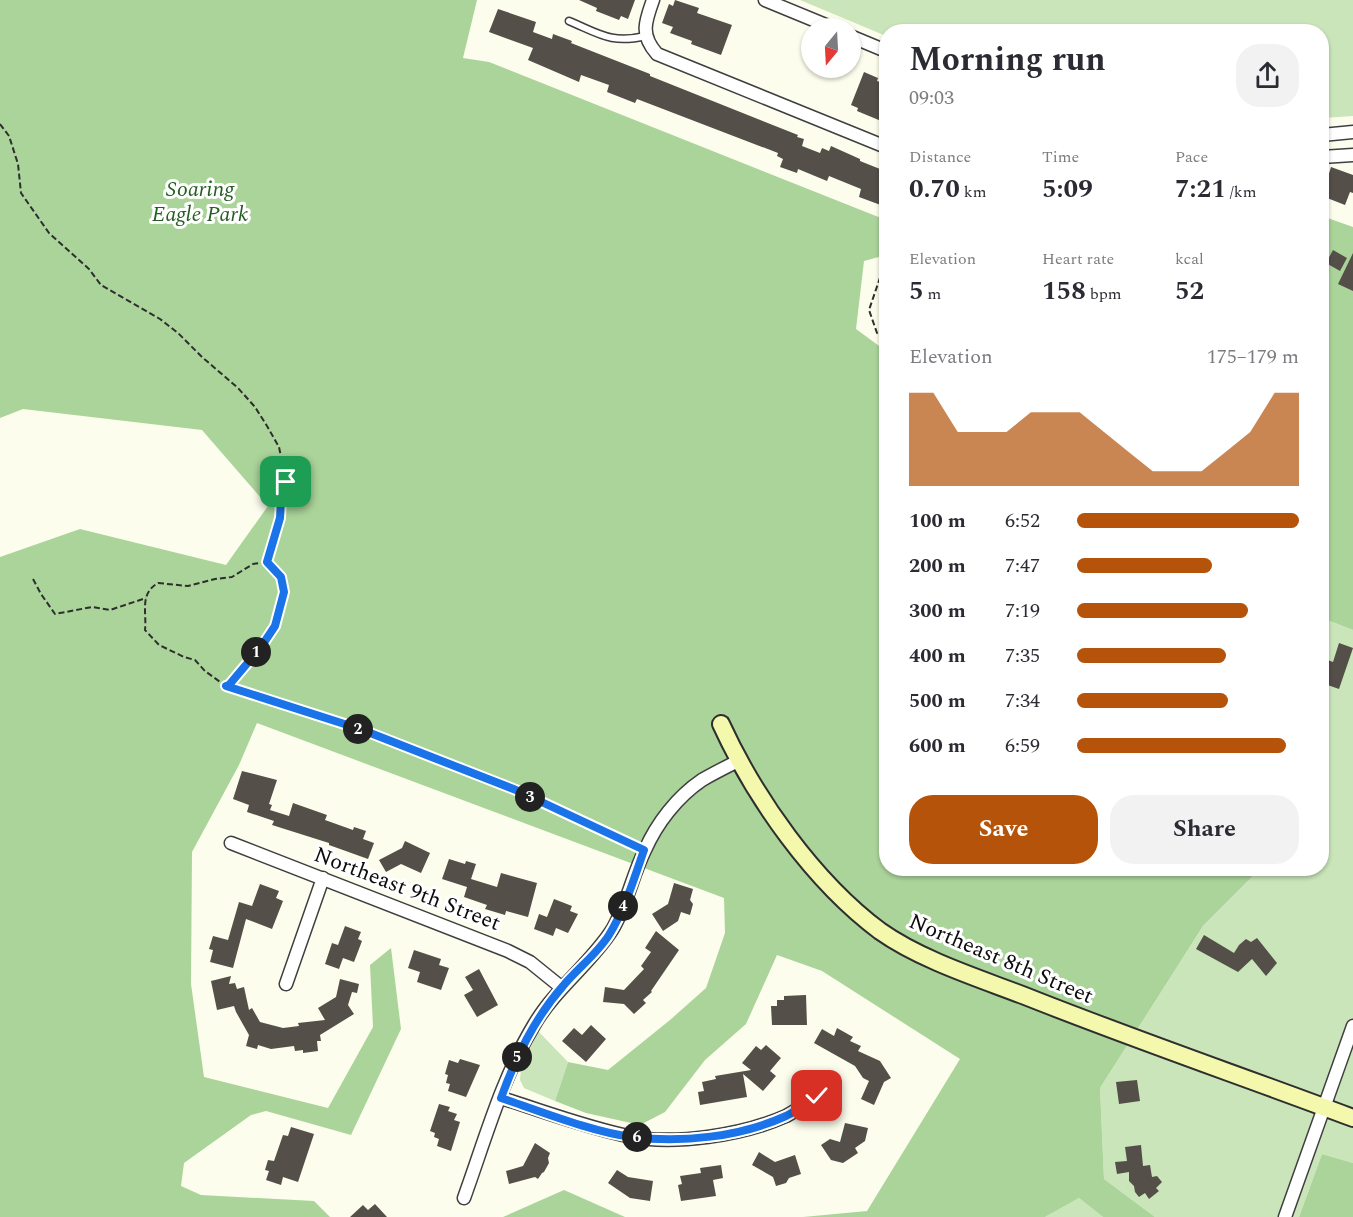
<!DOCTYPE html>
<html lang="en">
<head>
<meta charset="utf-8">
<style>
	body { margin:0; font-family:Spectral,serif; background:#f2f2f3; color:#2b2b33; height:100vh; display:flex; flex-direction:column; font-size:22px; white-space:nowrap }
	* { box-sizing:border-box; margin:0 }
	p { font-size:20px; color:#7c7c81 }
	.icon { flex:none; width:33px; height:33px; fill:none; stroke:currentColor; stroke-width:2; stroke-linecap:round; stroke-linejoin:round }
	.map { position:relative; flex:1; overflow:hidden }
	.details { position:absolute; left:879px; top:24px; width:450px; height:852px; display:flex; flex-direction:column; background:#fff; border-radius:24px; box-shadow:0 2px 4px #0004 }
	.details>* { flex:none }
	.needle { width:39px; rotate:198deg }
	.fabs { position:absolute; left:801px; top:18px; display:grid; gap:12px }
	.fabs a { display:grid; place-items:center; width:60px; height:60px; border-radius:50%; background:#fff; box-shadow:0 2px 4px #0004; font-size:30px }
	.pin { position:absolute; display:grid; place-items:center; width:51px; height:51px; color:#fff; margin:-26px; border-radius:12px; box-shadow:0 3px 9px #0006 }
	.km { position:absolute; width:30px; height:30px; margin:-15px; border-radius:50%; background:#222; color:#fff; font-size:16px; line-height:30px; text-align:center }
	.round { display:grid; place-items:center; flex:none; width:63px; height:63px; border-radius:24px; background:#f2f2f3 }
	.overview { display:flex; align-items:center; justify-content:space-between; height:102px; padding:0 30px }
	h1 { font-size:33px; font-weight:700; line-height:45px }
	.figures { display:grid; grid-template-columns:repeat(3,1fr); gap:9px; height:102px; padding:6px 30px }
	.figures div { display:grid; align-content:center }
	.figures b { font-size:26px; font-weight:700 }
	.figures small { font-size:16px; font-weight:400 }
	.figures p { font-size:16px }
	.chart { height:168px; padding:12px 30px }
	.chart p { display:flex; justify-content:space-between }
	.chart svg { width:100%; height:108px; margin-top:6px; fill:#b45309; opacity:.7 }
	.action { display:flex; gap:12px; margin-top:auto; padding:12px 30px }
	.action a { flex:1; height:69px; border-radius:24px; background:#b45309; color:#fff; font-size:24px; font-weight:700; line-height:69px; text-align:center }
	.action a+a { background:#f2f2f3; color:#2b2b33 }
	ul { padding:0 30px; list-style:none; font-size:20px }
	li { display:grid; grid-template-columns:96px 72px 1fr; align-items:center; height:45px }
	li i { height:15px; border-radius:8px; background:#b45309 }
	.map>svg:first-child { display:block }
	.green { fill:#c9e5b9 }
	.forest { fill:#abd49a }
	.building { fill:#544f49 }
	.lines { fill:none; stroke-linecap:round; stroke-linejoin:round }
	.lane-casing { stroke:#3f3f3f; stroke-width:9 }
	.street-casing { stroke:#3f3f3f; stroke-width:15 }
	.secondary-casing { stroke:#2e2e2e; stroke-width:20 }
	.path { stroke:#2e2e2e; stroke-width:2; stroke-dasharray:6 3; stroke-linecap:butt }
	.lane { stroke:#fff; stroke-width:6 }
	.street { stroke:#fff; stroke-width:12 }
	.secondary { stroke:#f4f8ad; stroke-width:16 }
	.route-casing { stroke:#fff; stroke-width:12 }
	.route { stroke:#1a73e8; stroke-width:8 }
	.labels { text-anchor:middle; dominant-baseline:central; stroke-width:6; stroke-linejoin:round; paint-order:stroke }
	.park-label { font-size:22px; font-style:italic; fill:#255e22; stroke:#fff }
	.street-label { font-size:22px; fill:#0c0c0c; stroke:#fff }
</style>
</head>
<body>
<div class="map">
<svg width="1353" height="1217" viewBox="0 0 1353 1217">
	<rect width="100%" height="100%" fill="#fdfded"/>
	<path class="green" d="M 800,0 L 1353,0 L 1353,116 L 1322,118 L 1322,32 L 886,32 L 886,36 Z
		M 1322,618 L 1353,630 L 1353,1163 L 1322,1154 L 1299,1217 L 1155,1217 L 1104,1179 L 1100,1088 L 1203,926 L 1260,869 L 1322,868 Z
		M 538,1031 L 568,1062 L 555,1101 L 524,1088 L 520,1080 L 521,1069 Z
		M 1079,1198 L 1103,1217 L 1045,1217 Z"/>
	<path class="forest" d="M 0,0 L 477,0 L 463,58 L 489,62 L 886,220 L 886,255 L 864,261 L 856,329 L 886,351 L 886,868 L 1260,869 L 1203,926 L 1100,1088 L 1104,1179 L 1155,1217 L 1103,1217 L 1079,1198 L 1045,1217 L 803,1217 L 867,1211 L 960,1059 L 822,971 L 777,955 L 746,1024 L 705,1060 L 665,1112 L 640,1125 L 586,1113 L 555,1101 L 568,1062 L 608,1070 L 670,1020 L 706,988 L 725,933 L 724,898 L 257,723 L 239,765 L 192,852 L 191,984 L 204,1077 L 328,1108 L 373,1027 L 370,965 L 391,948 L 401,1029 L 351,1135 L 266,1111 L 251,1115 L 184,1163 L 181,1186 L 201,1195 L 314,1201 L 330,1217 L 0,1217 L 0,557 L 80,529 L 226,565 L 268,506 L 202,430 L 23,409 L 0,418 Z
		M 1322,216 L 1353,227 L 1353,630 L 1322,618 Z
		M 1322,1154 L 1353,1163 L 1353,1217 L 1299,1217 Z
		M 564,1190 L 625,1217 L 503,1217 Z"/>
	<path class="building" d="M 579,0 L 635,0 L 628,19 L 621,16 L 619,20 L 596,11 L 597,8 Z
		M 675,0 L 699,8 L 697,13 L 732,25 L 721,55 L 691,44 L 692,41 L 670,33 L 673,27 L 662,23 L 669,4 L 673,6 Z
		M 498,9 L 536,22 L 533,32 L 552,39 L 553,34 L 572,41 L 571,43 L 650,74 L 650,76 L 798,135 L 797,137 L 804,139 L 802,146 L 820,153 L 822,148 L 829,151 L 831,146 L 860,159 L 860,161 L 885,171 L 883,176 L 886,177 L 886,207 L 859,197 L 861,189 L 829,176 L 827,181 L 798,169 L 797,173 L 780,167 L 783,159 L 777,156 L 778,153 L 637,99 L 635,103 L 607,92 L 609,85 L 581,75 L 579,82 L 528,60 L 533,48 L 489,32 Z
		M 864,72 L 878,78 L 877,81 L 886,84 L 886,123 L 857,111 L 858,108 L 851,105 Z
		M 1331,167 L 1353,175 L 1353,193 L 1350,192 L 1345,205 L 1322,196 Z
		M 1333,250 L 1347,258 L 1340,271 L 1326,263 Z
		M 1353,253 L 1353,291 L 1338,284 Z
		M 1339,643 L 1353,648 L 1339,689 L 1322,683 L 1322,658 L 1333,662 Z
		M 242,771 L 277,780 L 269,804 L 272,805 L 270,810 L 289,816 L 293,803 L 327,815 L 325,820 L 353,830 L 354,827 L 366,831 L 363,839 L 374,843 L 368,859 L 329,845 L 329,843 L 272,825 L 274,821 L 247,812 L 249,805 L 233,799 Z
		M 405,841 L 430,853 L 421,873 L 401,864 L 386,872 L 379,860 L 402,848 Z
		M 449,859 L 465,864 L 466,861 L 476,864 L 471,879 L 497,887 L 501,873 L 537,883 L 528,917 L 506,911 L 505,915 L 485,909 L 487,905 L 464,897 L 467,887 L 442,879 Z
		M 674,883 L 693,889 L 690,900 L 693,904 L 690,915 L 681,912 L 678,921 L 663,931 L 652,914 L 668,904 Z
		M 260,884 L 279,891 L 276,898 L 283,901 L 272,929 L 246,919 L 233,968 L 210,962 L 213,950 L 209,949 L 213,936 L 228,940 L 239,902 L 252,906 Z
		M 554,899 L 572,906 L 570,911 L 578,914 L 568,933 L 556,928 L 553,936 L 534,929 L 539,914 L 547,917 Z
		M 345,926 L 361,932 L 358,939 L 362,941 L 354,962 L 343,958 L 339,969 L 325,964 L 332,943 L 338,945 Z
		M 656,931 L 679,950 L 651,991 L 652,992 L 643,1000 L 646,1003 L 634,1014 L 624,1004 L 603,1002 L 605,987 L 624,990 L 644,969 L 641,966 L 651,952 L 645,948 Z
		M 1204,935 L 1234,953 L 1239,945 L 1246,939 L 1251,942 L 1257,938 L 1277,963 L 1266,976 L 1252,959 L 1238,972 L 1196,949 Z
		M 414,950 L 441,959 L 439,965 L 449,968 L 441,990 L 417,982 L 420,972 L 408,968 Z
		M 479,969 L 498,1005 L 477,1017 L 464,995 L 473,990 L 465,977 Z
		M 231,976 L 229,984 L 235,983 L 237,989 L 244,987 L 249,1010 L 252,1008 L 260,1022 L 283,1028 L 299,1026 L 298,1023 L 325,1020 L 318,1008 L 336,997 L 340,979 L 359,984 L 357,993 L 352,992 L 348,1005 L 354,1014 L 320,1035 L 321,1041 L 317,1041 L 318,1051 L 303,1053 L 303,1050 L 295,1051 L 294,1046 L 271,1049 L 258,1045 L 257,1049 L 246,1046 L 249,1035 L 236,1012 L 234,1006 L 217,1010 L 211,981 Z
		M 806,995 L 807,1025 L 772,1025 L 771,1006 L 777,1006 L 777,1000 L 784,1000 L 784,996 Z
		M 591,1025 L 606,1039 L 586,1062 L 562,1041 L 574,1028 L 582,1035 Z
		M 837,1028 L 853,1037 L 850,1041 L 861,1046 L 858,1051 L 880,1061 L 891,1078 L 884,1082 L 874,1105 L 861,1099 L 869,1081 L 863,1078 L 855,1066 L 814,1043 L 822,1029 L 834,1036 Z
		M 766,1045 L 781,1058 L 770,1071 L 776,1076 L 763,1091 L 743,1074 L 747,1097 L 700,1105 L 698,1092 L 704,1091 L 702,1082 L 716,1079 L 715,1076 L 751,1070 L 742,1063 L 756,1046 L 761,1050 Z
		M 460,1059 L 480,1065 L 466,1097 L 448,1091 L 450,1084 L 446,1083 L 448,1075 L 445,1074 L 449,1060 L 458,1063 Z
		M 1137,1080 L 1140,1101 L 1119,1104 L 1116,1082 Z
		M 439,1104 L 450,1107 L 448,1111 L 457,1114 L 454,1120 L 460,1122 L 451,1151 L 437,1146 L 439,1139 L 434,1137 L 435,1133 L 430,1131 Z
		M 845,1123 L 868,1128 L 865,1141 L 855,1148 L 858,1153 L 843,1163 L 831,1160 L 821,1145 L 830,1139 L 840,1142 Z
		M 291,1127 L 314,1134 L 298,1182 L 283,1177 L 281,1185 L 266,1180 L 269,1171 L 265,1170 L 268,1160 L 274,1161 L 283,1135 L 288,1136 Z
		M 535,1143 L 550,1153 L 548,1158 L 549,1163 L 544,1172 L 542,1173 L 538,1179 L 535,1177 L 509,1184 L 506,1171 L 523,1166 Z
		M 1141,1145 L 1143,1166 L 1150,1165 L 1152,1177 L 1157,1176 L 1162,1182 L 1156,1188 L 1159,1191 L 1149,1199 L 1145,1193 L 1139,1197 L 1135,1192 L 1134,1186 L 1129,1181 L 1129,1172 L 1117,1174 L 1115,1162 L 1127,1161 L 1125,1147 Z
		M 759,1152 L 775,1162 L 795,1155 L 801,1174 L 789,1178 L 786,1183 L 776,1186 L 773,1177 L 752,1165 Z
		M 721,1165 L 723,1178 L 713,1180 L 716,1196 L 681,1201 L 678,1185 L 682,1184 L 680,1176 L 701,1173 L 700,1168 Z
		M 617,1170 L 628,1177 L 653,1181 L 650,1201 L 630,1198 L 608,1183 Z
		M 375,1204 L 387,1217 L 350,1217 L 363,1205 L 368,1210 Z"/>
	<g class="lines">
		<g class="lane-casing">
			<path id="lane" d="M 569,21 C 600,34 611,44 646,36"/>
		</g>
		<g class="street-casing">
			<path id="street" d="M 653,0 C 645,22 640,35 657,54 L 886,147
				M 765,0 L 833,28
				M 850,36 L 886,51
				M 1322,135 L 1353,132
				M 1322,157 L 1353,155
				M 231,843 L 508,951 L 530,962 L 561,987
				M 286,984 L 323,878
				M 501,1098 C 543,1111 585,1127 628,1136 C 674,1146 743,1135 786,1116 C 796,1111 807,1103 817,1096
				M 464,1198 C 485,1140 502,1078 534,1025 C 555,989 591,963 612,930 C 627,905 632,876 645,850 C 657,823 677,797 702,780 C 714,773 726,767 738,761
				M 1285,1217 L 1353,1026"/>
		</g>
		<g class="secondary-casing">
			<path id="secondary" d="M 721,724 C 755,798 813,881 880,931 C 921,960 978,978 1025,996 C 1133,1039 1244,1077 1353,1118"/>
		</g>
		<path class="path" d="M 0,124 L 9,136 L 18,164 L 21,193 L 49,233 L 89,269 L 101,285 L 160,319 L 178,333 L 202,357 L 238,388 L 255,407 L 267,426 L 279,447 L 286,482 L 281,499 L 280,518 L 267,562 L 281,577 L 284,592 L 275,626 L 253,658 L 227,685
			M 886,260 L 869,310 L 877,333 L 886,339
			M 267,562 L 253,564 L 232,577 L 215,579 L 188,586 L 158,583 C 139,594 147,612 145,630 L 159,645 L 184,657 L 195,660 L 205,671 L 227,687 L 360,729 L 516,790 L 633,846
			M 33,579 L 41,594 L 55,614 L 92,607 L 110,610 L 146,598"/>
		<use href="#lane" class="lane"/>
		<use href="#street" class="street"/>
		<use href="#secondary" class="secondary"/>
	</g>
	<g class="lines">
		<g class="route-casing">
			<path id="route" d="M 286,482 L 281,500 L 280,518 L 267,562 L 281,577 L 284,592 L 275,626 L 261,647 L 229,685 L 226,686 L 360,729 L 516,790 L 644,850 C 634,879 625,909 609,935 C 597,954 577,969 563,986 C 534,1019 516,1057 501,1098 C 540,1111 592,1132 632,1137 C 682,1143 740,1137 786,1116 C 796,1111 807,1103 817,1096"/>
		</g>
		<use href="#route" class="route"/>
	</g>
	<g class="labels">
		<g class="park-label">
			<text x="200" y="189">Soaring<tspan x="200" dy="25">Eagle Park</tspan></text>
		</g>
		<g class="street-label">
			<text transform="translate(407 889) rotate(21)">Northeast 9th Street</text>
			<text transform="translate(1001 959) rotate(23)">Northeast 8th Street</text>
		</g>
	</g>
</svg>
<div class="fabs">
<a><svg class="needle" viewBox="-14 -14 28 28"><path d="M0-13l5 13h-10z" fill="#e53935"/><path d="M0 13l5-13h-10z" fill="#7c7c81"/></svg></a>
</div>
<div class="pin" style="left:286px;top:482px;background:#1e9e55"><svg class="icon" aria-label="arrive" viewBox="0 0 24 24"><path d="M6 21V4h12l-3 4 3 4H6"/></svg></div>
<div class="pin" style="left:817px;top:1096px;background:#d93025"><svg class="icon" aria-label="check" viewBox="0 0 24 24"><path d="M5 12l5 5 9-10"/></svg></div>
<b class="km" style="left:256px;top:652px">1</b>
<b class="km" style="left:358px;top:729px">2</b>
<b class="km" style="left:530px;top:797px">3</b>
<b class="km" style="left:623px;top:906px">4</b>
<b class="km" style="left:517px;top:1057px">5</b>
<b class="km" style="left:637px;top:1137px">6</b>
<section class="details">
<div class="overview"><div><h1>Morning run</h1><p>09:03</p></div><a class="round"><svg class="icon" aria-label="share" viewBox="0 0 24 24"><path d="M12 15V3M7 8l5-5 5 5M5 13v7h14v-7"/></svg></a></div>
<div class="figures">
<div><p>Distance</p><b>0.70<small> km</small></b></div>
<div><p>Time</p><b>5:09</b></div>
<div><p>Pace</p><b>7:21<small> /km</small></b></div>
</div>
<div class="figures">
<div><p>Elevation</p><b>5<small> m</small></b></div>
<div><p>Heart rate</p><b>158<small> bpm</small></b></div>
<div><p>kcal</p><b>52</b></div>
</div>
<div class="chart"><p><span>Elevation</span>175–179 m</p>
<svg viewBox="0 0 160 44" preserveAspectRatio="none"><path d="M0 44V6L10 6L20 22L30 22L40 22L50 14L60 14L70 14L80 22L90 30L100 38L110 38L120 38L130 30L140 22L150 6L160 6V44z"/></svg>
</div>
<ul>
<li><b>100 m</b>6:52<i style="width:100%"></i></li>
<li><b>200 m</b>7:47<i style="width:61%"></i></li>
<li><b>300 m</b>7:19<i style="width:77%"></i></li>
<li><b>400 m</b>7:35<i style="width:67%"></i></li>
<li><b>500 m</b>7:34<i style="width:68%"></i></li>
<li><b>600 m</b>6:59<i style="width:94%"></i></li>
</ul>
<div class="action"><a>Save</a><a>Share</a></div>
</section>
</div>
</body>
</html>
